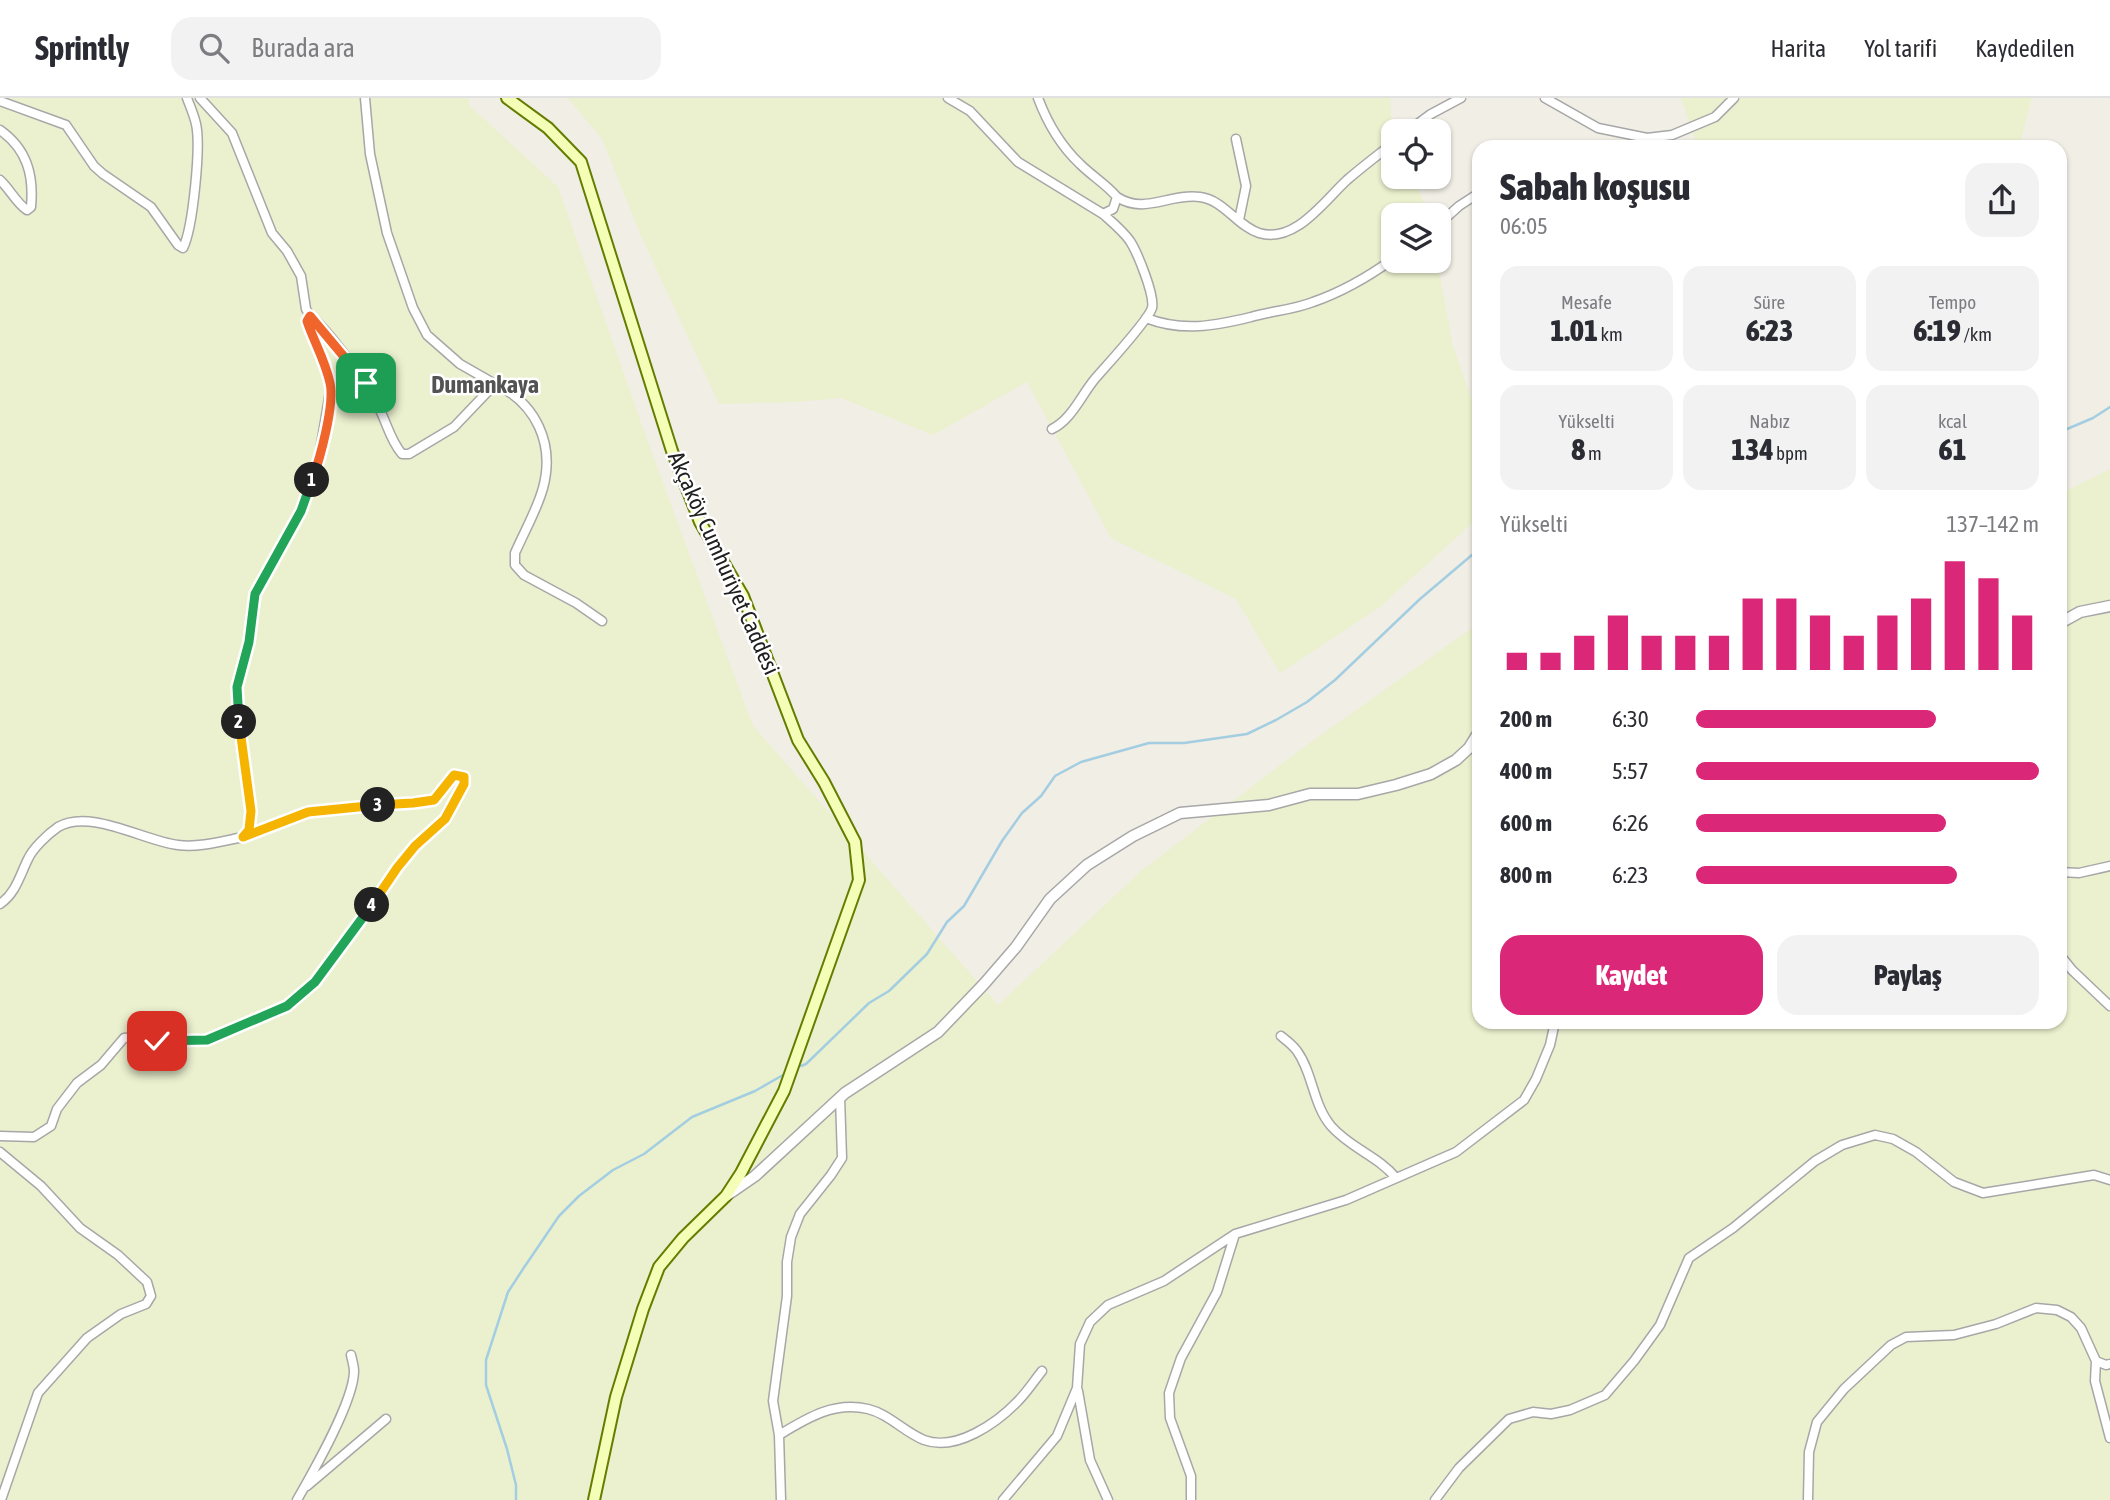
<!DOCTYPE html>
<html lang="tr">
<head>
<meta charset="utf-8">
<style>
	body { margin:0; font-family:"Asap Condensed",sans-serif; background:#f2f2f3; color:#2b2b33; height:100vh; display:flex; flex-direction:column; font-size:26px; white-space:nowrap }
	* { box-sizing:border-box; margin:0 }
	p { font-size:23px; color:#7c7c81 }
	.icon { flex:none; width:38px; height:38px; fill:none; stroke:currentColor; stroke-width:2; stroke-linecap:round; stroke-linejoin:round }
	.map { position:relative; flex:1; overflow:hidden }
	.drawer { position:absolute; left:1472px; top:42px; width:595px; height:889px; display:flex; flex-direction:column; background:#fff; border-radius:21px; box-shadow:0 2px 5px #0004 }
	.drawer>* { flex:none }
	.controls { position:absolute; left:1381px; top:21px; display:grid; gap:14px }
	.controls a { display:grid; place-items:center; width:70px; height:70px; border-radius:14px; background:#fff; box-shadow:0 2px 5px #0004; font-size:35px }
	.pin { position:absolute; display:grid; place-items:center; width:60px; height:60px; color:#fff; margin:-30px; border-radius:14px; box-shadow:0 4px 10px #0006 }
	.km { position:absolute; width:35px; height:35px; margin:-18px; border-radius:50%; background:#222; color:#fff; font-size:19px; line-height:35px; text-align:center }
	.round { display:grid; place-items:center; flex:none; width:74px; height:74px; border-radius:21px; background:#f2f2f3 }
	.overview { display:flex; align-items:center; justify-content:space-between; height:119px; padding:0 28px }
	h1 { font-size:38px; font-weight:800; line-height:52px }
	.figures { display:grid; grid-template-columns:repeat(3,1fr); gap:10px; height:119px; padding:7px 28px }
	.figures div { display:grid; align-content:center; border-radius:18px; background:#f2f2f3; text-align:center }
	.figures b { font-size:30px; font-weight:800 }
	.figures small { font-size:19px; font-weight:400 }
	.figures p { font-size:19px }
	.chart { height:196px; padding:14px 28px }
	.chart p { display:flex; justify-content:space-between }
	.chart svg { width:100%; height:126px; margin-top:7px; stroke:#db2777; stroke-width:6 }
	.action { display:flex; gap:14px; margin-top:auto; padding:14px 28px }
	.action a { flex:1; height:80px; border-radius:21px; background:#db2777; color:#fff; font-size:28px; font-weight:800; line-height:80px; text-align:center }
	.action a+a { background:#f2f2f3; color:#2b2b33 }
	ul { padding:0 28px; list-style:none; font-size:23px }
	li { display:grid; grid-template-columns:112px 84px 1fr; align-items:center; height:52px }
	li i { height:18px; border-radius:9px; background:#db2777 }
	header { display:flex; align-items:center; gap:42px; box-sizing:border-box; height:98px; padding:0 35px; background:#fff; border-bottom:2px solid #e1e1e2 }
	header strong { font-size:33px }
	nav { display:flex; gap:38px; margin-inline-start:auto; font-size:24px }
	.search { width:490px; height:63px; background:#f2f2f3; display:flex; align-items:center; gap:18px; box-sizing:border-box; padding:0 24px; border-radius:21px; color:#7c7c81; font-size:26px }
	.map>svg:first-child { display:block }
	.farmland { fill:#ebf1cf }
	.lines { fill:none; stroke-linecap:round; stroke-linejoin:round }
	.stream { stroke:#a3cee1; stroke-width:2.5 }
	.minor-casing { stroke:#a7a7a7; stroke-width:11 }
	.tertiary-casing { stroke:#a7a7a7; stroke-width:13 }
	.secondary-casing { stroke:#647d00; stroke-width:14 }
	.minor { stroke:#fff; stroke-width:8 }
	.tertiary { stroke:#fff; stroke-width:10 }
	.secondary { stroke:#f4feb6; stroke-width:10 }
	.split-1-casing { stroke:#fff; stroke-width:14 }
	.split-2-casing { stroke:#fff; stroke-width:14 }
	.split-3-casing { stroke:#fff; stroke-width:14 }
	.split-4-casing { stroke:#fff; stroke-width:14 }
	.split-5-casing { stroke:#fff; stroke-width:14 }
	.split-1 { stroke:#f0652b; stroke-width:9 }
	.split-2 { stroke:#22a559; stroke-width:9 }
	.split-3 { stroke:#f5b400; stroke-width:9 }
	.split-4 { stroke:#f5b400; stroke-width:9 }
	.split-5 { stroke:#22a559; stroke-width:9 }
	.labels { text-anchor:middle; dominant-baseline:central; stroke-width:5; stroke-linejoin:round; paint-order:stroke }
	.street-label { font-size:23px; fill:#202020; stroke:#fff }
	.neighbourhood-label { font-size:24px; font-weight:bold; fill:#535353; stroke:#fff }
</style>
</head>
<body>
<header>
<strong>Sprintly</strong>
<div class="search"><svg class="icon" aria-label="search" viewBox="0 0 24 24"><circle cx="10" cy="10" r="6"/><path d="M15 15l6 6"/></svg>Burada ara</div>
<nav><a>Harita</a><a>Yol tarifi</a><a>Kaydedilen</a></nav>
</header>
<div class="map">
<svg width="2110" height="1402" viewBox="0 0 2110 1402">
	<rect width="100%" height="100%" fill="#f1eee5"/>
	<path class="farmland" d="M 0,0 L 468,0 L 470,8 L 558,89 L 653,358 L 753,628 L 998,907 L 1141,773 L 1304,649 L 1479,525 L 1479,924 L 2060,924 L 2060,396 L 2110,371 L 2110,1402 L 0,1402 Z
		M 568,0 L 1390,0 L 1392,26 L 1395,33 L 1393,33 L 1393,79 L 1414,79 L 1428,117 L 1393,117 L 1393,163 L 1437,163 L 1453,248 L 1479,322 L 1479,419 L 1380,509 L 1280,575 L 1236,501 L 1111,440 L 1027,284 L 933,337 L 841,300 L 796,304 L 719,306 L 641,138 L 602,41 Z
		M 1681,0 L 2032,0 L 2019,49 L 1694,49 L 1697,47 Z"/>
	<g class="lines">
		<path class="stream" d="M 2060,334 L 2093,320 L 2110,309
			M 801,968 L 806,966 L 869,905 L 889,893 L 927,856 L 947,824 L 964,808 L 1002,743 L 1022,715 L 1041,698 L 1055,678 L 1081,664 L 1149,645 L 1184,645 L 1247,636 L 1276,622 L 1307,604 L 1335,582 L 1420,501 L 1479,451
			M 516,1402 L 516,1387 L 507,1351 L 486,1287 L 486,1262 L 508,1194 L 523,1171 L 559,1118 L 579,1098 L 613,1072 L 644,1056 L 692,1019 L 755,993 L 783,977"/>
		<g class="minor-casing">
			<path id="minor" d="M 200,0 L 232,35 L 272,135 L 287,153 L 301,178 L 306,211 L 310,218
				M 948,0 L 970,13 L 1018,64 L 1103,116 L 1113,111 L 1117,99 C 1106,86 1092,78 1080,66 C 1061,48 1047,24 1038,0
				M 1545,0 L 1598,30 L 1647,40 L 1672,37 L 1715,19 L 1734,0
				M 0,3 L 66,27 L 94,68 L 103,76 L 151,109 L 178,147 L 183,150 C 193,130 201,48 196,26 C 194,17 190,8 187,0
				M 0,32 C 27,51 34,77 31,109 L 27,112 C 16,105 10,91 0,82
				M 1408,33 L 1431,16 L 1461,0
				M 1236,41 L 1246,88 L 1239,122
				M 1117,99 C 1145,117 1169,95 1200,99 C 1224,102 1237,128 1259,135 C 1295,146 1324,103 1347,82 C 1362,69 1378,57 1393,45
				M 1438,127 L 1459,108 L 1479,95
				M 1146,220 C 1182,234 1214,228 1251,219 C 1271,213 1293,212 1313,204 C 1342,194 1368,179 1393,161
				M 495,286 C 536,305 555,346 543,390 C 537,412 524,434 515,455 L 515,467 L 524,477 L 576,505 L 602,523
				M 1052,331 C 1071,322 1081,298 1094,282 C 1105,269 1148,223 1152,210 C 1155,197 1137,154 1130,143 C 1123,133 1112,124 1103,116
				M 2060,774 L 2079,775 L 2110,768
				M 0,806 C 16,795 20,777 28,761 C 33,750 48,736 58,729 C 90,710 144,743 178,747 C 198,750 223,743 243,739 L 249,732 L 251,713 L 239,635 L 237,589 L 249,544 L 255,496 L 301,413 L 318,365 L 331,288 L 318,246 L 307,223 L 310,218 C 328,231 368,287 378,308 C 387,325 390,342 402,356 L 409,356 L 454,329 L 495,286 L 460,266 L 427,237 L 413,210 L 387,135 L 370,56 L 365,0
				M 2060,857 L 2072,872 L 2110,908
				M 1281,938 C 1286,942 1293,947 1297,953 C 1313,975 1313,1007 1331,1028 C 1350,1050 1378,1058 1396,1080
				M 0,1038 L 34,1039 L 51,1028 L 57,1011 L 77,985 L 101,967 L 124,940 L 135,939 L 157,943 L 207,941 L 287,908 L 315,884 L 364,820 L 397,770 L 415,748 L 445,721 L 464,686 L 464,679 L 454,677 L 434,702 L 308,714 L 246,738
				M 0,1054 L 41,1088 L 80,1130 L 118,1157 L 147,1184 L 151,1198 L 146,1206 L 121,1216 L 87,1240 L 38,1295 L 1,1402
				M 2096,1263 L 2095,1283 L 2110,1340
				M 1078,1293 L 1090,1362 L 1108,1402
				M 779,1337 C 807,1320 834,1303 868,1311 C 889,1316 904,1334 924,1342 C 956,1354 997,1325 1018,1303 C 1027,1294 1034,1283 1042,1273
				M 307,1388 L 386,1321
				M 297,1402 C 313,1374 354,1303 354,1273 C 354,1268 352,1262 351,1257
				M 781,1402 L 779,1337 L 773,1303 L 787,1198 L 787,1164 L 791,1139 L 800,1116 L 831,1077 L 842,1060 L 840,999
				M 1003,1402 L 1057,1338 L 1077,1290 L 1080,1246 L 1090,1224 L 1108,1207 L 1164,1183 L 1235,1136 L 1346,1102 L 1456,1054 L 1524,1002 L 1536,981 L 1550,947 L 1555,924
				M 1191,1402 L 1191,1378 L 1170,1320 L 1169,1295 L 1181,1260 L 1217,1194 L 1235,1136
				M 1435,1402 L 1459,1370 L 1509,1321 L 1533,1314 L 1551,1316 L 1570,1312 L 1605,1297 L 1634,1263 L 1660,1227 L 1689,1160 L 1733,1130 L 1815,1063 L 1842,1047 L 1875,1037 L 1893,1041 L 1916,1054 L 1954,1084 L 1983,1095 L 2094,1077 L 2110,1082
				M 1808,1402 L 1809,1354 L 1817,1324 L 1844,1291 L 1891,1247 L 1906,1239 L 1954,1237 L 1996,1226 L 2036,1210 L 2057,1212 L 2071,1219 L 2081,1230 L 2096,1263 L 2106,1267 L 2110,1266"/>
		</g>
		<g class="tertiary-casing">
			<path id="tertiary" d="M 2060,525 L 2080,514 L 2110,508
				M 726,1098 L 755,1078 L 845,995 L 938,934 L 984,886 L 1016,849 L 1050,801 L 1087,767 L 1133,738 L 1180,715 L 1269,707 L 1310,696 L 1358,696 L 1396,687 L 1431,676 L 1456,662 L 1469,650 L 1479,634"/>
		</g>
		<g class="secondary-casing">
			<path id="secondary" d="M 507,0 L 548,30 L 581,64 L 672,353 L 700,424 L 743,498 L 798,642 L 824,684 L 855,744 L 859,782 L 784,993 L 741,1075 L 726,1098 L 683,1140 L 659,1169 L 643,1211 L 616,1299 L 594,1402"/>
		</g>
		<use href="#minor" class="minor"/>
		<use href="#tertiary" class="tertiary"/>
		<use href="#secondary" class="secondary"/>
	</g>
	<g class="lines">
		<g class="split-1-casing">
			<path id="split-1" d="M 312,382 C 320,361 335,306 330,285 C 325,262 314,244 307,223 L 310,218 L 366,285"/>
		</g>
		<g class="split-2-casing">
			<path id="split-2" d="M 239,624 L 237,589 L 249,544 L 255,496 L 301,413 L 312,382"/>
		</g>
		<g class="split-3-casing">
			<path id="split-3" d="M 239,624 L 251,713 L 249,732 L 243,739 L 308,714 L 378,707"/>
		</g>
		<g class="split-4-casing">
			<path id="split-4" d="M 372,807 L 397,770 L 415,748 L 445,721 L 464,686 L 464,679 L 454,677 L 434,702 L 413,705 L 378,707"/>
		</g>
		<g class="split-5-casing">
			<path id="split-5" d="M 157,943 L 207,942 L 287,908 L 315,884 L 372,807"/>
		</g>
		<use href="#split-1" class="split-1"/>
		<use href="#split-2" class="split-2"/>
		<use href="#split-3" class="split-3"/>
		<use href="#split-4" class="split-4"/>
		<use href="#split-5" class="split-5"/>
	</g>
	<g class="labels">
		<g class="street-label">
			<text transform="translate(724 465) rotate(66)">Akçaköy Cumhuriyet Caddesi</text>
		</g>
		<g class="neighbourhood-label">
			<text x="485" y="286">Dumankaya</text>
		</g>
	</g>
</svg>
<div class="controls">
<a><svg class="icon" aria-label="locate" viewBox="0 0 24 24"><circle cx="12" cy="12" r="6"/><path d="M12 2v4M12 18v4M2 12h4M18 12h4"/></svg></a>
<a><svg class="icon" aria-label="layers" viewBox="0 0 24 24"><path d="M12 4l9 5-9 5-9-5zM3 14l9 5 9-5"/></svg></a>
</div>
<div class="pin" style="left:366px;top:285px;background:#1e9e55"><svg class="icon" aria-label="arrive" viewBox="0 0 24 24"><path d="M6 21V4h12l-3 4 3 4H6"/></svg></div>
<div class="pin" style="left:157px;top:943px;background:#d93025"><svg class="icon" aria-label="check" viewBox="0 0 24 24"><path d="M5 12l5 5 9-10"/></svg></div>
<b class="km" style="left:312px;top:382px">1</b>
<b class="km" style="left:239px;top:624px">2</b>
<b class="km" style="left:378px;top:707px">3</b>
<b class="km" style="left:372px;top:807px">4</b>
<section class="drawer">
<div class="overview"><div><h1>Sabah koşusu</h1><p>06:05</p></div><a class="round"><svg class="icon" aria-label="share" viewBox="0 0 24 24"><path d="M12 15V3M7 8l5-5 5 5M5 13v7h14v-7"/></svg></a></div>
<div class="figures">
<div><p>Mesafe</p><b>1.01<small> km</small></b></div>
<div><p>Süre</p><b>6:23</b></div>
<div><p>Tempo</p><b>6:19<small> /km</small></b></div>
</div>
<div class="figures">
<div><p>Yükselti</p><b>8<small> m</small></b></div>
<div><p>Nabız</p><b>134<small> bpm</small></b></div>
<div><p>kcal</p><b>61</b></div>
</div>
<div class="chart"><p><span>Yükselti</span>137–142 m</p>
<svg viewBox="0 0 160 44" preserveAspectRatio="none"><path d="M5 44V38M15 44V38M25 44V32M35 44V25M45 44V32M55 44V32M65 44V32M75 44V19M85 44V19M95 44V25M105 44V32M115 44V25M125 44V19M135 44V6M145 44V12M155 44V25"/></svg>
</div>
<ul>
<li><b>200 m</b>6:30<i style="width:70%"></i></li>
<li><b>400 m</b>5:57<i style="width:100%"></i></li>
<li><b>600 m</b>6:26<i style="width:73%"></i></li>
<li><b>800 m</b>6:23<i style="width:76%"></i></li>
</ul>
<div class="action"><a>Kaydet</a><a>Paylaş</a></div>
</section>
</div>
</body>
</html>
